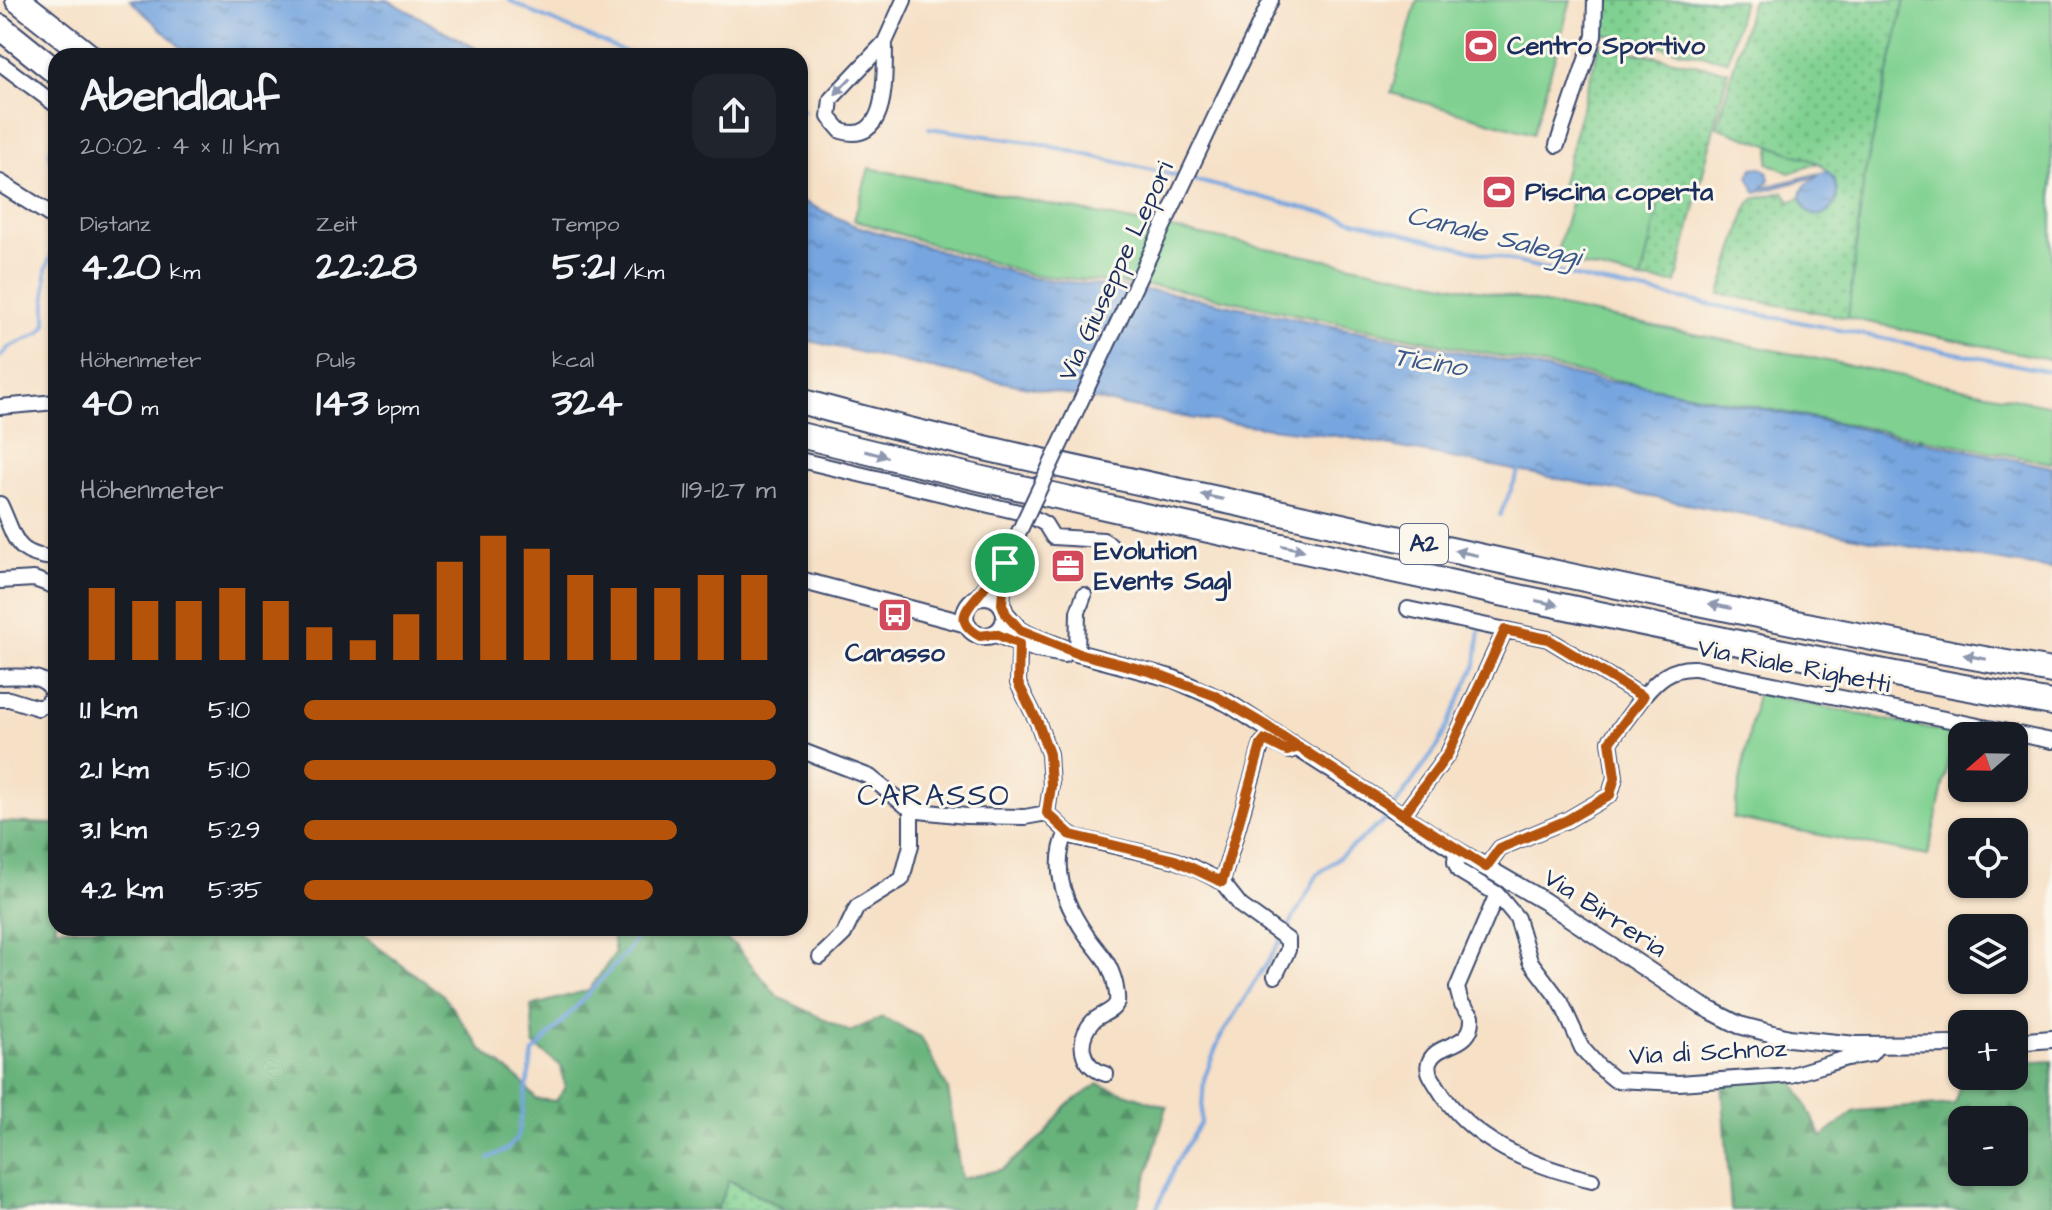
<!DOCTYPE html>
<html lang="de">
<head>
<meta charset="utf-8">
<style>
	body { margin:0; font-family:"Architects Daughter",sans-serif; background:#20242c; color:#f1f3f6; height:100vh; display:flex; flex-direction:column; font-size:30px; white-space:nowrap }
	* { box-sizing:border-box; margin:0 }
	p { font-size:26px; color:#9ea1a6 }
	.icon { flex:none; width:44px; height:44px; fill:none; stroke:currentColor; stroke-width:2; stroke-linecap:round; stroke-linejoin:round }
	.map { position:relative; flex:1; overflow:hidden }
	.details { position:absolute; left:48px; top:48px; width:760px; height:888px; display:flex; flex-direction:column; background:#171b24; border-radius:24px; box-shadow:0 2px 6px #0004 }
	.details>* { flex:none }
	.needle { width:52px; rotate:250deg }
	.controls { position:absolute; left:1948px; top:722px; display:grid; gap:16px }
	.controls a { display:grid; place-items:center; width:80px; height:80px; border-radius:16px; background:#171b24; box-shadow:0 2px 6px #0004; font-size:40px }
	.pin { position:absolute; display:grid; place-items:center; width:68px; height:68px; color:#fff; margin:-34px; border:4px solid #fff; border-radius:50%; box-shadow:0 2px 8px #0007 }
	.round { display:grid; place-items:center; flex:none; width:84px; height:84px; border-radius:24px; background:#20242c }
	.head { display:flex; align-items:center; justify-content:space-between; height:136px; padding:0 32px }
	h1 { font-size:44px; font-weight:700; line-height:60px }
	.figures { display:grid; grid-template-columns:repeat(3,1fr); gap:12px; height:136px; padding:8px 32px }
	.figures div { display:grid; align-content:center }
	.figures b { font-size:40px; font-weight:700 }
	.figures small { font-size:22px; font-weight:400 }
	.figures p { font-size:22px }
	.chart { height:224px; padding:16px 32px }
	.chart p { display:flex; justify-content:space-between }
	.chart svg { width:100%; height:144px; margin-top:8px; stroke:#b45309; stroke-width:6 }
	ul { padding:0 32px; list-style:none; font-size:26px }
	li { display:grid; grid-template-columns:128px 96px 1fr; align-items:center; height:60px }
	li i { height:20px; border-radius:10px; background:#b45309 }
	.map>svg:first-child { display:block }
	.grass { fill:url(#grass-dots); stroke:#4e8078; stroke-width:2 }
	.forest { fill:url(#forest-firs); stroke:#42716c; stroke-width:2; fill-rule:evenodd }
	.green { fill:#80d191; stroke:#4e8078; stroke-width:2 }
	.water { fill:url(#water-ripples); stroke:#486a9e; stroke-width:2 }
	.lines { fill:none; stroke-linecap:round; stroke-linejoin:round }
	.stream { stroke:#76a5df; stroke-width:4 }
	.minor-casing { stroke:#3c4a6e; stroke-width:18 }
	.tertiary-casing { stroke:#3c4a6e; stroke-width:20 }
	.motorway-casing { stroke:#3c4a6e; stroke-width:28 }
	.minor { stroke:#fff; stroke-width:14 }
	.tertiary { stroke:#fff; stroke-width:16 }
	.motorway { stroke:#fff; stroke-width:24 }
	.minor-bridge-casing { stroke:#3c4a6e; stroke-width:18; stroke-linecap:butt }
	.minor-bridge { stroke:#fff; stroke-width:14 }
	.oneway { fill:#8d97ae }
	.route-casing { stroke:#fff; stroke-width:16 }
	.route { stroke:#b45309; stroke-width:10 }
	.labels { text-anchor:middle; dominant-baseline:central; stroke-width:6; stroke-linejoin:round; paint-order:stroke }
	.shield { fill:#fbf7ec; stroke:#5e6b89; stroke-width:2 }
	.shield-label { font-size:24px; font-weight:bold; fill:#1b2f5e }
	.poi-label { font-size:26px; font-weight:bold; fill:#1b2f5e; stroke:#fbf7ec; text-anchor:start }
	.street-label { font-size:26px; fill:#1b2f5e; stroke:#fbf7ec }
	.water-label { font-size:28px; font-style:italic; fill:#3b588b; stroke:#fbf7ec }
	.quarter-label { font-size:30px; letter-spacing:2px; fill:#1b2f5e; stroke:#fbf7ec }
</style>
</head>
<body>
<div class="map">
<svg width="2052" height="1210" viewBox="0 0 2052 1210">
	<defs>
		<pattern id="grass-dots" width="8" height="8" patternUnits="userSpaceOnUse" patternTransform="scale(2)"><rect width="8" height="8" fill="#80d191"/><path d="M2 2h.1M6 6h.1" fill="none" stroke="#68aa7a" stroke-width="1.8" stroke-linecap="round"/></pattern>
		<pattern id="forest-firs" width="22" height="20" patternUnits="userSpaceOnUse" patternTransform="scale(2)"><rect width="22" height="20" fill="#68b37b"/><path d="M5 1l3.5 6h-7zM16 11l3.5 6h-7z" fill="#559268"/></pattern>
		<pattern id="water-ripples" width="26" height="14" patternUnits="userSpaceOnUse" patternTransform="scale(2)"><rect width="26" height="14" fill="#76a5df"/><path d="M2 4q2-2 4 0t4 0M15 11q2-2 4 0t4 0" fill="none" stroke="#6087b8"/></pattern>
	</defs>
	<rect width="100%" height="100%" fill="#fbf7ec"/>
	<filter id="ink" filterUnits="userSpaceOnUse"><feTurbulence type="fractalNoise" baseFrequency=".0125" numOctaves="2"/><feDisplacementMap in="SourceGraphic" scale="16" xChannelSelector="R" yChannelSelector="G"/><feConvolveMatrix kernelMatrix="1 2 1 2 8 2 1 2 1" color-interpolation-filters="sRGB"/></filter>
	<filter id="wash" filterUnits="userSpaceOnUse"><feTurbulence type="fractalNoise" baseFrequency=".006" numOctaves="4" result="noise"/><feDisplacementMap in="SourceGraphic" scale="32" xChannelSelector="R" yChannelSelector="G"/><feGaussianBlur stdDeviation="1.8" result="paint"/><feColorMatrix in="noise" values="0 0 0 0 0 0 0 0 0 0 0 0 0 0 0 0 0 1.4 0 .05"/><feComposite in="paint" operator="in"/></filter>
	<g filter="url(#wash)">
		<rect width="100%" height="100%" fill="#f6e0c6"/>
		<path class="grass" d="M 1602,0 L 1743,0 L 1728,61 L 1600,33 Z
			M 1752,0 L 1905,0 L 1864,178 L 1848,318 L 1720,294 L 1748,204 L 1754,199 L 1784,192 L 1790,202 L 1801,197 L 1806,209 L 1837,200 L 1835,179 L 1819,163 L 1717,127 Z
			M 1599,45 L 1728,71 L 1676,283 L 1641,280 L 1657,207 L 1561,186 Z
			M 728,1180 L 786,1210 L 717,1210 Z"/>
		<path class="forest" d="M 0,822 L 56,824 L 56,928 L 352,928 L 443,995 L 482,1050 L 520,1080 L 536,1099 L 556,1101 L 565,1088 L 561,1066 L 534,1045 L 531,1006 L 589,990 L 615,953 L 611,928 L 709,928 L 736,946 L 778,997 L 850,1032 L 882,1017 L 921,1037 L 948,1089 L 961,1179 L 1003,1169 L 1045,1134 L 1066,1106 L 1098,1084 L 1167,1107 L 1137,1210 L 786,1210 L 729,1180 L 717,1210 L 0,1210 Z
			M 2052,1061 L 2052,1210 L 1731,1210 L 1722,1081 L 1791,1075 L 1822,1137 L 1855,1111 L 1954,1104 L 1963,1076 L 2014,1076 L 2014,1063 ZM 1962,1120 L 2014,1120 L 2014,1172 L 1962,1172 Z"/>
		<path class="green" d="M 1417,0 L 1571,0 L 1533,134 L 1391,93 Z
			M 1905,0 L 2052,0 L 2052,360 L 1848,318 L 1864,178 Z
			M 1771,146 L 1819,163 L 1789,173 L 1768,163 Z
			M 869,168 L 2052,406 L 2052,463 L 1600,377 L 1170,288 L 1032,275 L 854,220 Z
			M 1575,190 L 1658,207 L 1641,280 L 1555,259 Z
			M 1757,693 L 1954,734 L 1928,856 L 1733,818 Z"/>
		<path class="water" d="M 130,0 L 388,0 L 490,56 L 190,56 Z
			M 1761,167 L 1767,171 L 1769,180 L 1762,188 L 1827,171 C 1854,200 1818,232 1804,205 C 1801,199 1800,193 1804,187 C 1807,182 1816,179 1818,176 L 1756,193 L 1748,176 L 1753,168 Z
			M 800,200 L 853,225 L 1031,278 L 1170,293 L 1603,381 L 1645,386 L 2052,467 L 2052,569 L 1876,541 L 1345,437 L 1189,418 L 940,370 L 800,339 Z"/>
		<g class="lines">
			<path class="stream" d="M 509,0 L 536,14 L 635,56
				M 800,110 L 804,111
				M 929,128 L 1036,143 L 1182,177
				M 56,136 L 50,152 L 56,180
				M 1190,179 L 1596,282 L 2052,372
				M 0,357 L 9,347 L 40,333 L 46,324 L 46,269 L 56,242
				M 1500,515 L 1520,469
				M 1396,804 L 1438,746 L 1476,664 L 1480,629
				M 1285,933 L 1318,874 L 1384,821 L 1391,811
				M 489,1158 L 507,1149 L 517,1139 L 533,1053 L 626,953 L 643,928
				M 1156,1210 L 1177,1161 L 1201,1123 L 1204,1079 L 1220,1038 L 1281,940"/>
		</g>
	</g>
	<g filter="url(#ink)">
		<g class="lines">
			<g class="minor-casing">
				<path id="minor" d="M 885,42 C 884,71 891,146 841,131 L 829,117 L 831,99 L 885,42 L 904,0
					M 0,63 L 56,105
					M 1224,98 L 1271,0
					M 1557,145 L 1594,36 L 1595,0
					M 0,407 L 56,402
					M 800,460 L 1027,514 L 1045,524 L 1053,537 L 1103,540 L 1110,544
					M 0,504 C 16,537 13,556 56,558
					M 0,581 L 34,579 L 56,587
					M 977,597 L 1005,563
					M 1002,604 L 1005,563 L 1008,555
					M 1408,609 L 1548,639 L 1643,697 C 1658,679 1671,667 1695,668 L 2052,741
					M 1020,634 L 1018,683 L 1038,723 L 1049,754 L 1051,786 L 1047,813
					M 1077,653 L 1078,612 L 1084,595
					M 0,677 C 18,676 49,673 53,695 L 47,704 L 38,708 L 9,699 L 0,699
					M 800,750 L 870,777 L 906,806 L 919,811 L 966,816 L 1025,817 L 1047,813 L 1067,832 L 1075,837 L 1175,860 L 1192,867 L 1222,882 L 1241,906 L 1288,940 L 1288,950 L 1275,976
					M 1403,815 L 1448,754 L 1505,630
					M 1067,832 C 1050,868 1065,905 1087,936 C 1100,954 1109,960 1115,983 C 1116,989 1118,996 1117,1002 C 1114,1012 1100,1014 1093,1021 C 1075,1041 1081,1067 1106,1074
					M 1456,850 L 1455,862 L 1459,871 L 1497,894 L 1517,918 L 1530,961 L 1561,1002 L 1582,1048 L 1598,1066 L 1615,1080 L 1679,1083 L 1791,1075 L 1847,1058 L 1871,1054 L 1878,1045
					M 1486,867 L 1500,848 L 1567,820 L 1610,795 L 1615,777 L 1610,741 L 1643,697
					M 1222,882 L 1262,743 L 1267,740 L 1290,751 L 1298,747
					M 1497,894 L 1457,988 L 1461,1003 L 1472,1016 C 1474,1051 1436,1040 1429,1063 C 1426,1071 1433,1079 1437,1086 C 1470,1142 1532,1166 1592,1180
					M 820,957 L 844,934 L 857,907 L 902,879 L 911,845 L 911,809"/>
			</g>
			<g class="tertiary-casing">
				<path id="tertiary" d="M 0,183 L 56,218
					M 800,580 L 967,624
					M965 616a20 20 0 1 1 40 0a20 20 0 1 1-40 0Z
					M 1006,614 L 1020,630 L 1027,634 L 1077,653 L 1174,679 L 1228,703 L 1456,850 L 1544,901 L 1702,1006 L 1739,1025 L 1789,1038 L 1856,1045 L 1962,1044
					M 996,634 L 1036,649 L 1064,654
					M 2014,1042 L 2052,1039"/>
			</g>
			<g class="motorway-casing">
				<path id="motorway" d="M 18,0 L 89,56
					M 0,27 L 56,72
					M 800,401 C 969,449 1143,482 1314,520 C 1559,574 1805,628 2052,671
					M 800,435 C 1016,489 1234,536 1453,583 C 1652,625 1851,668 2052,703"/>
			</g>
			<use href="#minor" class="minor"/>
			<use href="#tertiary" class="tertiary"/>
			<use href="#motorway" class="motorway"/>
			<g class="minor-bridge-casing">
				<path id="minor-bridge" d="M 1008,555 L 1224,98"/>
			</g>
			<use href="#minor-bridge" class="minor-bridge"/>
		</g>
		<defs><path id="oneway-solid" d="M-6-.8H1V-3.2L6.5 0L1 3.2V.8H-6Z" transform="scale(2)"/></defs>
		<g class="oneway">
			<use href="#oneway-solid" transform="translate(843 86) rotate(133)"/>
			<use href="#oneway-solid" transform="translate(876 454) rotate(14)"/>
			<use href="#oneway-solid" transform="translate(1212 497) rotate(-168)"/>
			<use href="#oneway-solid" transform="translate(1293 548) rotate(12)"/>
			<use href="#oneway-solid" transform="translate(1466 553) rotate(-168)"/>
			<use href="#oneway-solid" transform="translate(1547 603) rotate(12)"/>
			<use href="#oneway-solid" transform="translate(1720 606) rotate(-168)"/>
			<use href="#oneway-solid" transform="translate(1975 657) rotate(-169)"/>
		</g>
	</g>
	<g class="lines" filter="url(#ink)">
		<g class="route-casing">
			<path id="route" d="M 1005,563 C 994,572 988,583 979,594 C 967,609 953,621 980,636 L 996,634 L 1019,644 L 1018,683 L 1038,723 L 1049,754 L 1051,786 L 1047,813 L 1071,835 L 1175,860 L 1222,882 L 1261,745 L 1265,740 L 1287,751 L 1298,747 L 1486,867 L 1500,848 L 1567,820 L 1610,795 L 1615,777 L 1610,741 L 1643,697 L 1548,639 L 1505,630 L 1448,754 L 1403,815 L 1265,725 L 1216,696 L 1152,672 L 1077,653 L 1020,630 L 1006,614 L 1002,604 L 1005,563"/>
		</g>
		<use href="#route" class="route"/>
	</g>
	<defs>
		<g id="stadium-square" transform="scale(1.8)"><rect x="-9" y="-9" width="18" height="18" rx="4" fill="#d1495b" stroke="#fbf7ec"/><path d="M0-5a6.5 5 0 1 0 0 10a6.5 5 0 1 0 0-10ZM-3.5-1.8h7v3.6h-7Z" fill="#fff"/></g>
		<g id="office-square" transform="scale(1.8)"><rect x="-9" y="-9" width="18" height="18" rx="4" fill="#d1495b" stroke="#fbf7ec"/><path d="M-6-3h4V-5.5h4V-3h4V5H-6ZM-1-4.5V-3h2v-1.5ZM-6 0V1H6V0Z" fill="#fff"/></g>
		<g id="bus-square" transform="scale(1.8)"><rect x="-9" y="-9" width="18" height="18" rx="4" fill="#d1495b" stroke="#fbf7ec"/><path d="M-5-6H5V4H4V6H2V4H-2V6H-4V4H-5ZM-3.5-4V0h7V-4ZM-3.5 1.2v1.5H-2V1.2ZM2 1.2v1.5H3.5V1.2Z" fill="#fff"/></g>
	</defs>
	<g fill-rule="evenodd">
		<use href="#stadium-square" x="1481" y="46"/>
		<use href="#stadium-square" x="1499" y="192"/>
		<use href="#office-square" x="1068" y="566"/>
		<use href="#bus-square" x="895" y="615"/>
	</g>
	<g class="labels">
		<rect class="shield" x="1400" y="524" width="48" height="40" rx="6"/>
		<g class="shield-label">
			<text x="1424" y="544">A2</text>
		</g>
		<g class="poi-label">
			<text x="1507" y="46">Centro Sportivo</text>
			<text x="1525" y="192">Piscina coperta</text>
			<text x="1094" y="551">Evolution<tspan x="1094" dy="30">Events Sagl</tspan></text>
			<text x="895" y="653" text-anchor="middle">Carasso</text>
		</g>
		<g class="street-label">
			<text transform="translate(1116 271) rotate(-65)">Via Giuseppe Lepori</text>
			<text transform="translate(1794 666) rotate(11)">Via Riale Righetti</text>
			<text transform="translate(1605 913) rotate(33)">Via Birreria</text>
			<text transform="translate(1708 1052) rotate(-3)">Via di Schnoz</text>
		</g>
		<g class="water-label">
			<text transform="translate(1494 236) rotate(14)">Canale Saleggi</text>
			<text transform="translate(1430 362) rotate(9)">Ticino</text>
		</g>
		<g class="quarter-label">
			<text x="934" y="796">CARASSO</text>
		</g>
	</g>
</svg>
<div class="controls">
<a><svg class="needle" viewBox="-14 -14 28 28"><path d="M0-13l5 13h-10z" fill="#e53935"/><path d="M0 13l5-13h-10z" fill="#9ea1a6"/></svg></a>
<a><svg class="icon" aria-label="locate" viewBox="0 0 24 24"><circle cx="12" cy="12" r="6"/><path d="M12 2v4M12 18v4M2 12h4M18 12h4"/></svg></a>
<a><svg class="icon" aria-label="layers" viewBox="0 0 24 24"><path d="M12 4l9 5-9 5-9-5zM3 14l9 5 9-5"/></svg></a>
<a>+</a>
<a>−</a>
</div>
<div class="pin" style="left:1005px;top:563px;background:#1e9e55"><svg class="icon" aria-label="arrive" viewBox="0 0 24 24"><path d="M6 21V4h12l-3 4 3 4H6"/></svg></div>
<section class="details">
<div class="head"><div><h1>Abendlauf</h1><p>20:02 · 4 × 1.1 km</p></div><a class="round"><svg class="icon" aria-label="share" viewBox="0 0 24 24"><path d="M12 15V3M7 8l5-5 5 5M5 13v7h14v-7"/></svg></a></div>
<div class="figures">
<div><p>Distanz</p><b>4.20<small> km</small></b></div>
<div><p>Zeit</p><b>22:28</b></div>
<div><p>Tempo</p><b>5:21<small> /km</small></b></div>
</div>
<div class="figures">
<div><p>Höhenmeter</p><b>40<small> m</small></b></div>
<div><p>Puls</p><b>143<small> bpm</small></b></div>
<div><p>kcal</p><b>324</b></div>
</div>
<div class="chart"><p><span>Höhenmeter</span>119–127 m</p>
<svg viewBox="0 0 160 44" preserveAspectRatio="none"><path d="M5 44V22M15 44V26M25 44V26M35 44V22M45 44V26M55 44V34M65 44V38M75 44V30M85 44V14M95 44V6M105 44V10M115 44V18M125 44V22M135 44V22M145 44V18M155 44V18"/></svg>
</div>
<ul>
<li><b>1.1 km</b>5:10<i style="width:100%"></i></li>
<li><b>2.1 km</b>5:10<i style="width:100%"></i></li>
<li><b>3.1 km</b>5:29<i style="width:79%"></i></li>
<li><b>4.2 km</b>5:35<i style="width:74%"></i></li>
</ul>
</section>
</div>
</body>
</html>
